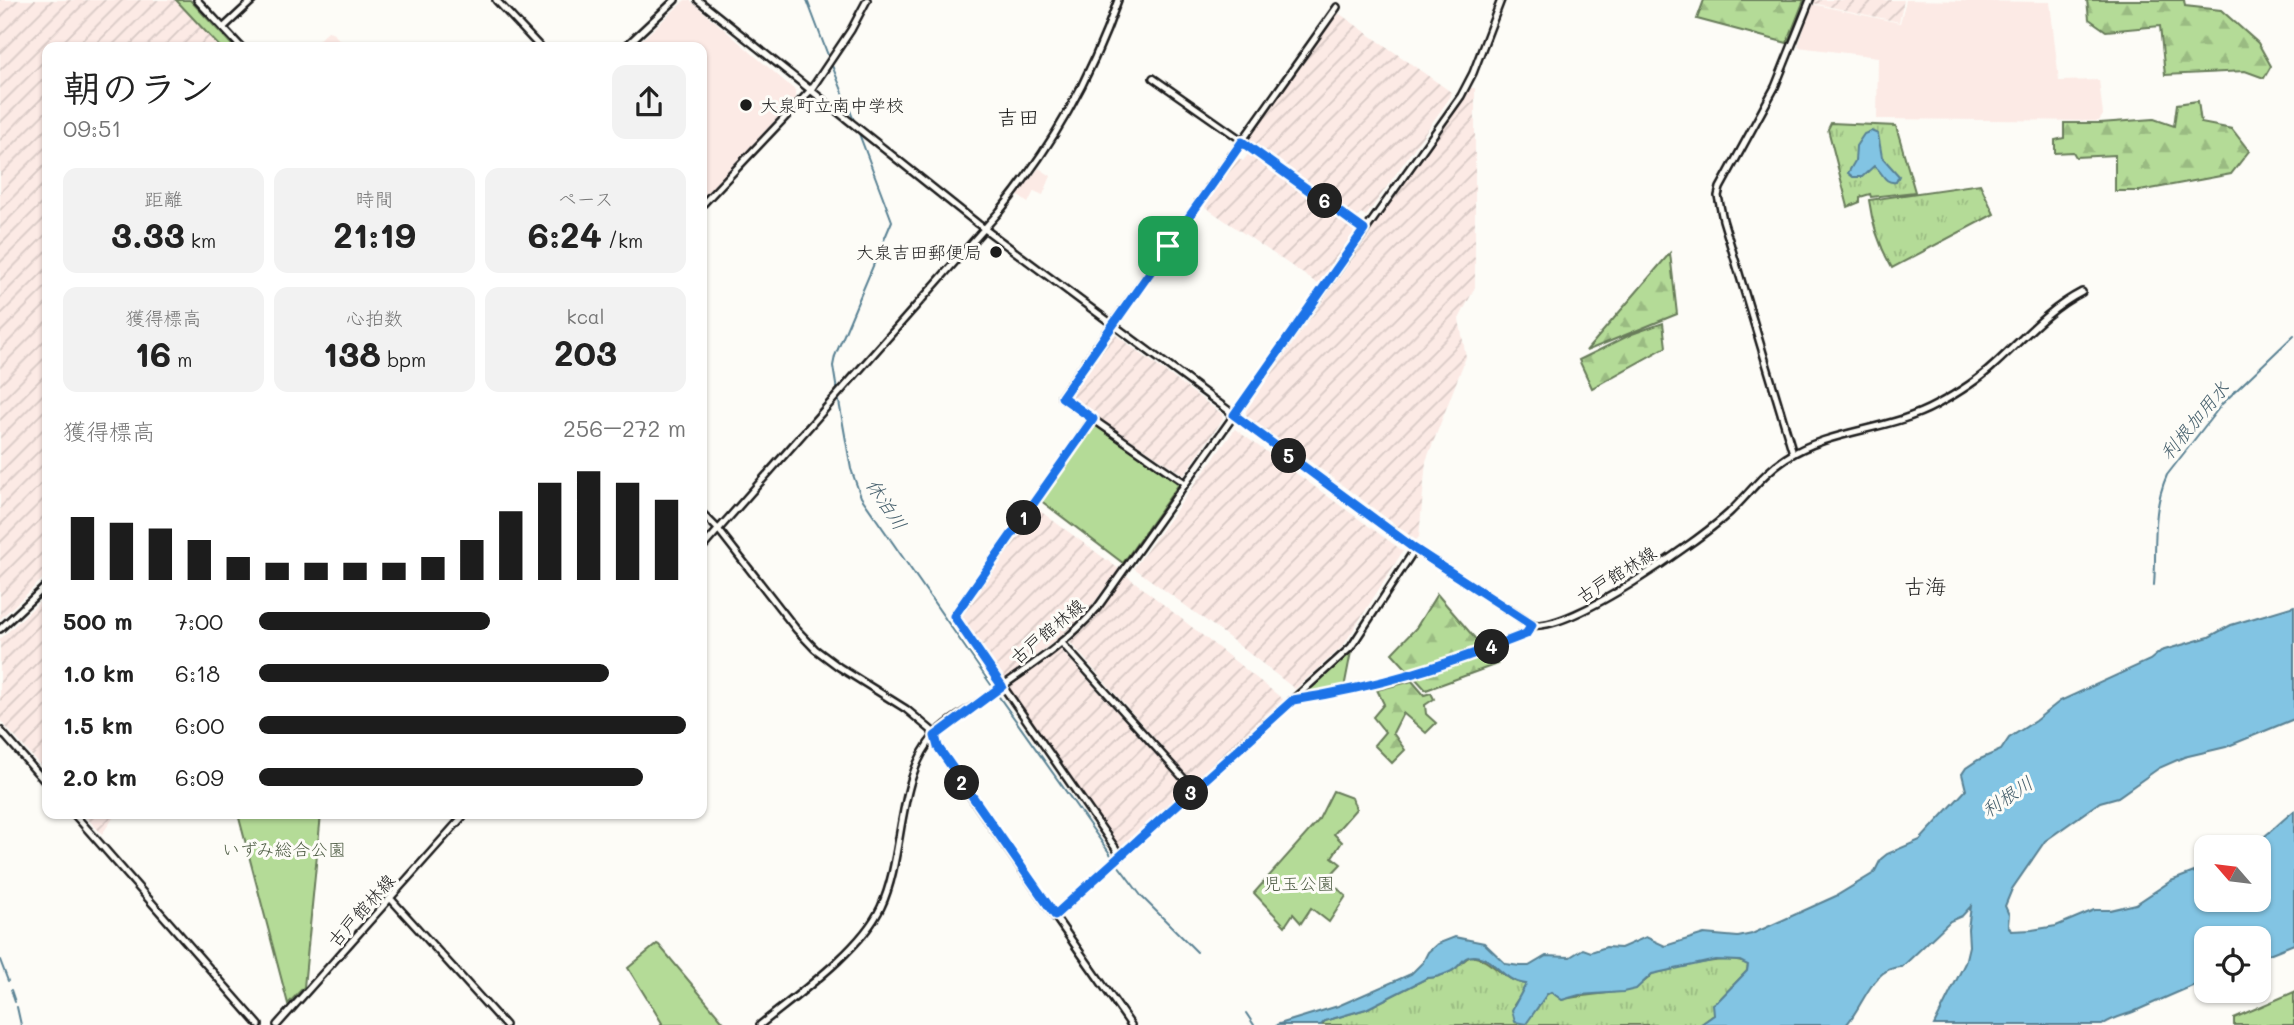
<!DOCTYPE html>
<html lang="ja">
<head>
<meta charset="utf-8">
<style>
	body { margin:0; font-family:Mali,"Klee One",sans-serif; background:#f2f2f2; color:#222; height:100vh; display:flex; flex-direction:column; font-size:26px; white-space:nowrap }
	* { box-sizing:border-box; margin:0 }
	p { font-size:23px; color:#767676 }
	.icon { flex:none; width:38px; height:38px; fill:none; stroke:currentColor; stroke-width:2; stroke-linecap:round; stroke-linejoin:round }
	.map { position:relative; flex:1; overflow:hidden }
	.panel { position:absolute; left:42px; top:42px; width:665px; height:777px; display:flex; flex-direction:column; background:#fff; border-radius:14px; box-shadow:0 2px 5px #0004 }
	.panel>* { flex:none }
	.needle { width:46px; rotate:298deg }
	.controls { position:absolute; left:2194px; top:835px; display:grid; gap:14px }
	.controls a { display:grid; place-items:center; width:77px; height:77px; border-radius:14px; background:#fff; box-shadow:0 2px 5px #0004; font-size:35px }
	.pin { position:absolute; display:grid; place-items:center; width:60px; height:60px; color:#fff; margin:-30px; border-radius:14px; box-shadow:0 4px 10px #0006 }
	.km { position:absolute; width:35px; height:35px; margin:-18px; border-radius:50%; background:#222; color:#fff; font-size:19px; line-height:35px; text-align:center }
	.round { display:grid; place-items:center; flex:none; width:74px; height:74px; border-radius:14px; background:#f2f2f2 }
	.summary { display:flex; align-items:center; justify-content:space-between; height:119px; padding:0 21px }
	h1 { font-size:38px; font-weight:700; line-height:52px }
	.metrics { display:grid; grid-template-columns:repeat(3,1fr); gap:10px; height:119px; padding:7px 21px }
	.metrics div { display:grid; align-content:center; border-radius:14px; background:#f2f2f2; text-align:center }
	.metrics b { font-size:35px; font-weight:700 }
	.metrics small { font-size:19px; font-weight:400 }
	.metrics p { font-size:19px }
	.chart { height:196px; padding:14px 21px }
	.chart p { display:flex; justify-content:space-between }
	.chart svg { width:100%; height:126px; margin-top:7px; stroke:#1c1c1c; stroke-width:6 }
	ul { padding:0 21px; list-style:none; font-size:23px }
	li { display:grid; grid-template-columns:112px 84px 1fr; align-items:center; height:52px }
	li i { height:18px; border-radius:9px; background:#1c1c1c }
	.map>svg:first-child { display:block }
	.built { fill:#fceae5 }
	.industrial { fill:url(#industrial-furrows) }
	.grass { fill:url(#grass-tufts); stroke:#687c5a; stroke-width:2 }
	.forest { fill:url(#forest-firs); stroke:#687c5a; stroke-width:2 }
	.park { fill:#b4db97; stroke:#687c5a; stroke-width:2 }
	.water { fill:#82c4e3; stroke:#598193; stroke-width:2 }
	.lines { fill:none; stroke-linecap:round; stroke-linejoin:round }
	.stream { stroke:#598193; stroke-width:2 }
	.secondary-casing { stroke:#1c1c1c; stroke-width:10 }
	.secondary { stroke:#fdfcf7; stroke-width:5 }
	.route-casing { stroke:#fff; stroke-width:14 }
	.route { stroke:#1a73e8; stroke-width:9 }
	.poi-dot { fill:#1c1c1c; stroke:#fdfcf7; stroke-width:2.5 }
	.labels { text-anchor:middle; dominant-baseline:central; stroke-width:6; stroke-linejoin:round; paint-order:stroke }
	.poi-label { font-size:18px; fill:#1c1c1c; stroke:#fdfcf7; text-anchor:start }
	.street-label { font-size:18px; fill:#1c1c1c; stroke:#fdfcf7 }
	.park-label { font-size:18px; fill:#515f47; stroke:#fdfcf7 }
	.water-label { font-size:19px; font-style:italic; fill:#455f6c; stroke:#fdfcf7 }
	.quarter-label { font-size:21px; fill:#1c1c1c; stroke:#fdfcf7 }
</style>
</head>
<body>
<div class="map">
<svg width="2294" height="1025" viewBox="0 0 2294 1025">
	<defs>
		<pattern id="industrial-furrows" width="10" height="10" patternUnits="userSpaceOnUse" patternTransform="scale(1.75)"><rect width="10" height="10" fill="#fceae5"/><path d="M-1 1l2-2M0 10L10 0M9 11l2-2" fill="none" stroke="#d7c8c4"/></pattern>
		<pattern id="grass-tufts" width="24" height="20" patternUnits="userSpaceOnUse" patternTransform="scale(1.75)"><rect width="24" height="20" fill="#b4db97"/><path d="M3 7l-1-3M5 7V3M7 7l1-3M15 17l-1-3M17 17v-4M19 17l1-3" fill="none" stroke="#9abb82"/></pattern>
		<pattern id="forest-firs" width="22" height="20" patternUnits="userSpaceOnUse" patternTransform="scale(1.75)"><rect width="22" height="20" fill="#b4db97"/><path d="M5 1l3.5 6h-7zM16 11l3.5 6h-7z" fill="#9abb82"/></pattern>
	</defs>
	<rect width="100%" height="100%" fill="#fdfcf7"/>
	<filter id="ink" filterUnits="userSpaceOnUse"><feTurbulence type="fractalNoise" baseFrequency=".0143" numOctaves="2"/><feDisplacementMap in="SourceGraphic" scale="14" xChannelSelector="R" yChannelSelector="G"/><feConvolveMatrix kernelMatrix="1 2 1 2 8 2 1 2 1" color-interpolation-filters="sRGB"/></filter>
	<g filter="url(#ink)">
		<path class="built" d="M 685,0 L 690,0 L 796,91 L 796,98 L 702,198 L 702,47 L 634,47 Z
			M 1906,0 L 2050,2 L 2059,81 L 2099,80 L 2103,115 L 2099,121 L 1877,119 L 1878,57 L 1798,47 L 1812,4 L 1900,23 Z
			M 328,31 L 332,32 L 346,47 L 311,47 Z
			M 1039,168 L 1051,176 L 1043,195 L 1034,191 L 1028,203 L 1017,195 Z"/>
		<path class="industrial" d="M 0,0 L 176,0 L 220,47 L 47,47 L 47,575 L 0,619 Z
			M 1815,0 L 1904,0 L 1899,22 L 1813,3 Z
			M 1336,14 L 1340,14 L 1451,92 L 1451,96 L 1366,216 L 1361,213 L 1357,218 L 1249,142 L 1248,138 Z
			M 1470,88 L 1475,88 L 1475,287 L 1459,319 L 1466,357 L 1426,461 L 1419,537 L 1416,540 L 1283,441 L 1277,439 L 1246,416 L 1246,410 Z
			M 1249,153 L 1354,229 L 1355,232 L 1318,284 L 1202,205 L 1236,156 L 1243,161 Z
			M 1110,333 L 1113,333 L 1222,414 L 1223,419 L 1184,475 L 1066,396 Z
			M 1235,429 L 1403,551 L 1343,646 L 1295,689 L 1219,630 L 1134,568 Z
			M 1036,508 L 1119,569 L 1084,616 L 1059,638 L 1003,680 L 960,616 Z
			M 1126,575 L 1284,700 L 1193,782 L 1069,641 L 1088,624 Z
			M 47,595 L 47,773 L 0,720 L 0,639 Z
			M 1060,649 L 1187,789 L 1121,849 L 1007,686 Z
			M 83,814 L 116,814 L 102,834 Z"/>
		<path class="grass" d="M 1831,123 L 1896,126 L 1915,192 L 1871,197 L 1870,194 L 1860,197 L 1860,202 L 1848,207 L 1828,129 Z
			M 1980,184 L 1994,214 L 1892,268 C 1880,247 1872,223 1869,200 Z
			M 1471,956 C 1493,959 1503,982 1526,984 L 1527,986 L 1514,1005 L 1526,1023 L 1547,994 L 1552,992 L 1562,1000 C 1588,992 1637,997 1652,974 C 1673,969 1731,952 1748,965 L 1747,971 L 1719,1000 L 1714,1015 L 1700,1025 L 1321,1025 L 1325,1021 L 1366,1009 L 1427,978 C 1435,978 1450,973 1456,968 C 1463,963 1463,959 1471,956 Z"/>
		<path class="forest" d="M 1704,0 L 1804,0 L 1787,43 L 1697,19 Z
			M 2087,0 L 2184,0 L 2185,6 L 2221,10 L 2258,43 L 2271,66 L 2264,78 L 2245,71 L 2165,75 L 2160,26 L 2106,31 L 2089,19 Z
			M 2198,101 L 2201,123 L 2232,129 L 2249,151 L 2231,174 L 2140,191 L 2115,191 L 2115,155 L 2076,157 L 2073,152 L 2055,153 L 2055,140 L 2064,138 L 2064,123 L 2100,123 L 2154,119 L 2174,126 L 2177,104 Z
			M 1670,253 L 1677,314 L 1586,351 Z
			M 1663,323 L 1666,347 L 1592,388 L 1579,360 L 1632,334 Z
			M 1437,594 L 1497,664 L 1426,690 L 1392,653 L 1416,628 Z
			M 1412,681 L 1424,695 L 1431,693 L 1434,699 L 1425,705 L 1426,714 L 1436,723 L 1426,733 L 1403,713 L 1393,733 L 1405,750 L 1392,763 L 1374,745 L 1385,732 L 1373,717 L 1384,704 L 1377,690 Z"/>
		<path class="park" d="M 176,0 L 190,0 L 234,47 L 220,47 Z
			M 1094,423 L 1179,484 L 1123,563 L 1040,500 Z
			M 1351,652 L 1344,688 L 1297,696 Z
			M 1333,791 L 1352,798 L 1356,809 L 1334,834 L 1342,842 L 1332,857 L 1341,864 L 1327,879 L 1346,896 L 1329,922 L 1311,908 L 1301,923 L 1293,914 L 1285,926 L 1254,893 L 1318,821 Z
			M 238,814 L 321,814 L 304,987 L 288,1004 Z
			M 657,944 L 659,945 L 726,1025 L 661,1025 L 662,1023 L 628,968 Z
			M 2294,992 L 2294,1025 L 2234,1025 L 2234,1018 Z"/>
		<path class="water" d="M 1871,131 L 1878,134 L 1882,157 L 1899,176 L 1896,182 C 1883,184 1883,171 1874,166 L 1862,177 L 1853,177 L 1848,173 L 1855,161 L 1856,146 L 1864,134 Z
			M 2294,606 L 2294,719 L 2226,747 L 2184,757 L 2159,768 L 2118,797 L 2100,802 L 2045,841 L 2012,889 L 2005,906 L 2009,915 L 2008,925 L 2011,931 L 2032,930 L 2056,926 L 2094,910 L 2110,910 L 2136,904 L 2171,881 L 2207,867 L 2207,900 L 2259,900 L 2259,847 L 2246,847 C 2264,841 2279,822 2294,811 L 2294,944 L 2259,958 L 2259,938 L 2207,938 L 2207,980 C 2182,990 2158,1001 2133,1012 C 2122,1016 2112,1018 2102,1025 L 1934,1025 L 1965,963 L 1969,946 L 1968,929 L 1971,906 L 1962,916 L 1950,921 L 1902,967 C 1872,966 1864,1006 1846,1025 L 1700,1025 L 1714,1015 L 1713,1004 L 1719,1000 L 1747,971 L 1748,965 L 1740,961 L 1716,960 L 1652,974 L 1636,989 L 1623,992 L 1579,995 L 1562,1000 L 1551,992 L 1547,994 L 1526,1024 L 1515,1022 L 1512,1010 L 1526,984 C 1501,981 1495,957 1474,956 C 1464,956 1463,962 1457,967 C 1451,973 1435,978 1427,978 L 1366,1009 L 1325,1021 L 1321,1025 L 1276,1025 L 1338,1006 L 1411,974 L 1423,962 L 1428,952 L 1437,944 L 1455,937 L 1484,943 L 1506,964 L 1520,966 L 1529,966 L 1546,956 L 1570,957 L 1583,949 L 1591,952 L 1606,947 L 1621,948 L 1646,937 L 1665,946 L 1704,934 L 1738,937 L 1752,934 L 1836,896 L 1874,873 L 1881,859 L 1887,854 L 1920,840 L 1966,790 L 1962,774 L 1966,768 L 1978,760 L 2001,750 L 2009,738 L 2035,721 L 2060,701 L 2150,660 L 2161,651 L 2209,637 L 2231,625 Z"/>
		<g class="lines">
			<path class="stream" d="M 807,0 L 829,58
				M 831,63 L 855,123
				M 837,391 L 833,366 L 835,356 L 892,221 L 858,131
				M 838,396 L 851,469 L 861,497 L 994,689
				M 2154,585 C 2157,548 2151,511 2167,475 L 2222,404 L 2294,335
				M 997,694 L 1118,865 L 1142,897 L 1197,952
				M 0,960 L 8,981
				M 11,990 L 15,1002
				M 17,1007 L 21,1025
				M 1246,1013 L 1254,1025"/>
			<g class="secondary-casing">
				<path id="secondary" d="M 197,0 L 241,47
					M 496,0 L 540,47
					M 698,0 L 978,224 L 1088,306 L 1415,549 L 1532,625 C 1572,631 1697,542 1729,513 C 1748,495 1763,473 1786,458 C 1831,429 1889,431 1936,405 C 1956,394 1976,382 1993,366 C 2022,340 2047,310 2082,292
					M 223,28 L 253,0
					M 625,47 L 675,0
					M 1153,78 L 1243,141
					M 1242,142 L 1364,230
					M 702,205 L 810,91 L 851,30 L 867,0
					M 1093,419 L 954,616 L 1121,856
					M 1793,453 L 1723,220 L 1718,196 L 1720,188 L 1775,87 L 1810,0
					M 1185,483 L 1061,397 L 1337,7
					M 702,513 L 718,529 L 796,629 L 815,649 L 839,667 L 906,709 L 931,730 L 938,747 L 974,801 L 1131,1025
					M 702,548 L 999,212 C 1053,145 1089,82 1118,0
					M 0,629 L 47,585
					M 1061,642 L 1194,790
					M 1293,700 C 1378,687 1446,665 1526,634 L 1532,625
					M 0,730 L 47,784
					M 74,814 L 259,1025
					M 390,898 L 505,1025
					M 1055,915 L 1351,647 L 1415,549
					M 277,1025 L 465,814
					M 760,1025 C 797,995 861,950 881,907 C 905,856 896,780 934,736 C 945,723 963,713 977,704 C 1018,674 1064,647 1097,608 L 1461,96 L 1473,73 L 1501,0"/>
			</g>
			<use href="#secondary" class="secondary"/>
		</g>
	</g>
	<g class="lines" filter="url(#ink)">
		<g class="route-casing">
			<path id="route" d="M 1242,142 L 1364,230 L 1234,415 L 1415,549 L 1532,625 L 1526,634 C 1447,665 1378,687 1293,700 L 1055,915 L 938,747 L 935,736 L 1002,686 L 954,616 L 1093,419 L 1062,397 Z"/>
		</g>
		<use href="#route" class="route"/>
	</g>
	<g class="poi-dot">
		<circle cx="746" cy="105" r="7"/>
		<circle cx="996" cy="252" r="7"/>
	</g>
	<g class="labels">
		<g class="poi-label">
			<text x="760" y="105">大泉町立南中学校</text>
			<text x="982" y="252" text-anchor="end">大泉吉田郵便局</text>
		</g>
		<g class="street-label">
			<text transform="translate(1616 574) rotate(-32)">古戸館林線</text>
			<text transform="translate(1047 631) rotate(-40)">古戸館林線</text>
			<text transform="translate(361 910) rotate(-48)">古戸館林線</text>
		</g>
		<g class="park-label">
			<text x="284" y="849">いずみ総合公園</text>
			<text x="1299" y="883">児玉公園</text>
		</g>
		<g class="water-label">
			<text transform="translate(2194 420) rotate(-50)">利根加用水</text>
			<text transform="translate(887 504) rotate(57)">休泊川</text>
			<text transform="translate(2007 796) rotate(-34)">利根川</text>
		</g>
		<g class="quarter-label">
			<text x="1018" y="116">吉田</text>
			<text x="1925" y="585">古海</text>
		</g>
	</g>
</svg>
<div class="controls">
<a><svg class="needle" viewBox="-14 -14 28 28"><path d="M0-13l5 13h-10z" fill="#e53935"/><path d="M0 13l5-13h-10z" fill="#767676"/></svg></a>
<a><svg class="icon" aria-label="locate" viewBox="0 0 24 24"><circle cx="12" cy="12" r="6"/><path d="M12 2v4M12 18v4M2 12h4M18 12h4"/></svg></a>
</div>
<div class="pin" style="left:1168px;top:246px;background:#1e9e55"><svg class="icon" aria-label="arrive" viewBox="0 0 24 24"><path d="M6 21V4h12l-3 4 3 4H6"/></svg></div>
<b class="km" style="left:1024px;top:518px">1</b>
<b class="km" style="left:962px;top:783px">2</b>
<b class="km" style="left:1191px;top:793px">3</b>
<b class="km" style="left:1492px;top:647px">4</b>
<b class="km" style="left:1289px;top:456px">5</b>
<b class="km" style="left:1325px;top:201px">6</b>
<section class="panel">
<div class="summary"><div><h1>朝のラン</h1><p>09:51</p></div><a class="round"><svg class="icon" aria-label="share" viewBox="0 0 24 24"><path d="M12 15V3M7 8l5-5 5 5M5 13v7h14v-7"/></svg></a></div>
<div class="metrics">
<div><p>距離</p><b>3.33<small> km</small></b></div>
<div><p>時間</p><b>21:19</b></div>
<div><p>ペース</p><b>6:24<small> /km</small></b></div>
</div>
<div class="metrics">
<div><p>獲得標高</p><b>16<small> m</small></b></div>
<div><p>心拍数</p><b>138<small> bpm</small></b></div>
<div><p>kcal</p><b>203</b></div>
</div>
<div class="chart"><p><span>獲得標高</span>256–272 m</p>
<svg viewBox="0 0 160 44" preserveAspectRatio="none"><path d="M5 44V22M15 44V24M25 44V26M35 44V30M45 44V36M55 44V38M65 44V38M75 44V38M85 44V38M95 44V36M105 44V30M115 44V20M125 44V10M135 44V6M145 44V10M155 44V16"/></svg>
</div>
<ul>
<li><b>500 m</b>7:00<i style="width:54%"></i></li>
<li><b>1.0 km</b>6:18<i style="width:82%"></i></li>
<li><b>1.5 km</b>6:00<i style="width:100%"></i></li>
<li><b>2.0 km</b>6:09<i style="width:90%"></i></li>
</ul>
</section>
</div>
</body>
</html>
